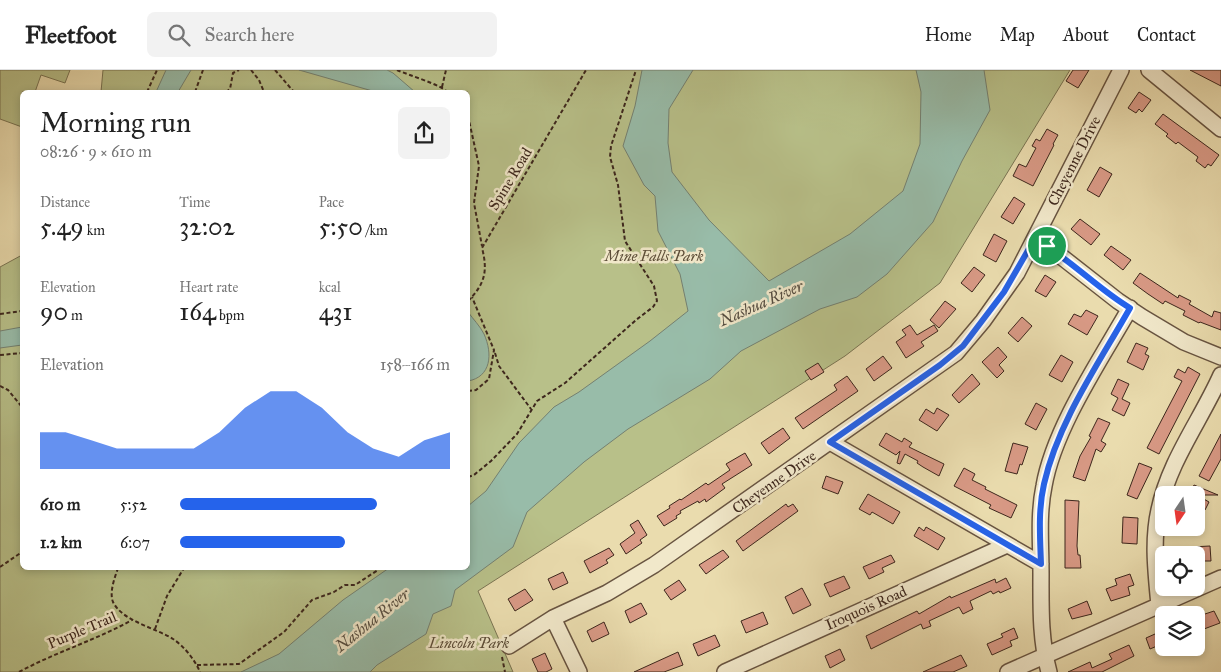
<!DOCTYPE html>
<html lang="en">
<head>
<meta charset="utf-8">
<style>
	body { margin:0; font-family:"IM FELL Great Primer",serif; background:#f2f2f2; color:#222; height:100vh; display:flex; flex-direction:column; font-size:19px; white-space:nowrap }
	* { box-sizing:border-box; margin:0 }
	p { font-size:16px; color:#767676 }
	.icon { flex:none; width:28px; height:28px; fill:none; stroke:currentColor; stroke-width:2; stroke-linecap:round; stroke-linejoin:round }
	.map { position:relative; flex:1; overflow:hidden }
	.panel { position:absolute; left:20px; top:20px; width:450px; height:480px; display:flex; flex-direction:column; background:#fff; border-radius:8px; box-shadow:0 2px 8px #0003 }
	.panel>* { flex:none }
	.needle { width:32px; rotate:193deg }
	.controls { position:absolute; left:1155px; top:416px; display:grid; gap:10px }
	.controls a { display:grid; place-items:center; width:50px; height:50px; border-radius:8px; background:#fff; box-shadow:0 2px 8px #0003; font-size:25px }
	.pin { position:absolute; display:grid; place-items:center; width:42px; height:42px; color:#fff; margin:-21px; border:2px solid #fff; border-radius:50%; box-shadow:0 1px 5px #0007 }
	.round { display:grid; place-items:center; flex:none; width:52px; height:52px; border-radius:8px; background:#f2f2f2 }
	.overview { display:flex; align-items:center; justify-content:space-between; height:85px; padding:0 20px }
	h1 { font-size:28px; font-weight:600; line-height:38px }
	.stats { display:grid; grid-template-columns:repeat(3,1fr); gap:8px; height:85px; padding:5px 20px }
	.stats div { display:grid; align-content:center }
	.stats b { font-size:25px; font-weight:600 }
	.stats small { font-size:14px; font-weight:400 }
	.stats p { font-size:14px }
	.chart { height:140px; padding:10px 20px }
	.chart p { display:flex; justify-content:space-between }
	.chart svg { width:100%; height:90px; margin-top:5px; fill:#2563eb; opacity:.7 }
	ul { padding:0 20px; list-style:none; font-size:16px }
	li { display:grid; grid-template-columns:80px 60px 1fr; align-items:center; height:38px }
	li i { height:12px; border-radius:6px; background:#2563eb }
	header { display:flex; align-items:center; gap:30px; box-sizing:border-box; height:70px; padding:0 25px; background:#fff; border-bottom:1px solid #e0e0e0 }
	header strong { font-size:24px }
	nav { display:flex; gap:28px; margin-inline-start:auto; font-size:18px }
	.search { width:350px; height:45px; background:#f2f2f2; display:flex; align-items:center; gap:12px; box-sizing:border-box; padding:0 18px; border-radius:8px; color:#767676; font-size:19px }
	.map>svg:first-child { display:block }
	.green { fill:#b8c089; stroke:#7a7453 }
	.water { fill:#98bca9; stroke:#748071 }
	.building { fill:#d99a86; stroke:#3d271d }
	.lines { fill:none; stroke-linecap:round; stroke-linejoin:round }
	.minor-casing { stroke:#685441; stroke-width:18 }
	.path { stroke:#3d271d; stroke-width:2; stroke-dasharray:4 2.5; stroke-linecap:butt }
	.minor { stroke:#f1e8ca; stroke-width:15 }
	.route-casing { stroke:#fff; stroke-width:10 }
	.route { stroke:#2563eb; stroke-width:6 }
	.labels { text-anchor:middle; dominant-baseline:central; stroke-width:5; stroke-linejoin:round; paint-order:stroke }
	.street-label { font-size:15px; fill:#3d271d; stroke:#f1e8ca }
	.park-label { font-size:15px; font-style:italic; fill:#5c4d38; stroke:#f1e8ca }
	.water-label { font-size:16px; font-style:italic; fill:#544c40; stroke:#f1e8ca }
</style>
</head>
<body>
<header>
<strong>Fleetfoot</strong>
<div class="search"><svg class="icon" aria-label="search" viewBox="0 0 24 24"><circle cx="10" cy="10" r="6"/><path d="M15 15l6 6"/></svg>Search here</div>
<nav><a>Home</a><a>Map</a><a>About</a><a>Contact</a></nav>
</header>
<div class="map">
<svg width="1221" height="602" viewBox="0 0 1221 602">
	<rect width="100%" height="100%" fill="#eadcae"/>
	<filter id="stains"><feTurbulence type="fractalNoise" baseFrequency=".004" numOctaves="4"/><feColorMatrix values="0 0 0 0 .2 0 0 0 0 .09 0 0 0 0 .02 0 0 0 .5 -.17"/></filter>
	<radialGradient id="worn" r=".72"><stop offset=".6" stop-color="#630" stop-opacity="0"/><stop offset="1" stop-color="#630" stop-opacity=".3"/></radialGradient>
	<path class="green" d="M 0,0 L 70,0 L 65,13 L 41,5 L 35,22 L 22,22 L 22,57 L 0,49 Z
		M 103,0 L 1070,0 L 940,213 L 845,286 L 478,521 L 513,602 L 0,602 L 0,197 L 22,185 L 22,498 L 468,498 L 468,22 L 101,22 Z"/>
	<path class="water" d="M 166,0 L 191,0 L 178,22 L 156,22 Z
		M 299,0 L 387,0 L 393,3 L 415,22 L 376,22 Z
		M 642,0 L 693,0 L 669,39 L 668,73 L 672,102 L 709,150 L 769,211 L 850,164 L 903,121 L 920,74 L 921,22 L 916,0 L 984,0 L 990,40 L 962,91 L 933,152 L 887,204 L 857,227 L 820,239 L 741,281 L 710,309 L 628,359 L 584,392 L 527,442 L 513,477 L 455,520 L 451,536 L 433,544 L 426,564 L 377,595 L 370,602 L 241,602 L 279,584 L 343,530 L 389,498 L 468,498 L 468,436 L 486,421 L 519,373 L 554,337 L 579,322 L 650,271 L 688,241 L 680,204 L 658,161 L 655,126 L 644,115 L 623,76 L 635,36 Z
		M 468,242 C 473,249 480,256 484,264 C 493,284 491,307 468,311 Z
		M 22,257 L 22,275 L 0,278 L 0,261 Z"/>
	<path class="building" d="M 1073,0 L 1089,0 L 1078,18 L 1066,11 Z
		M 1190,0 L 1221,0 L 1221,16 Z
		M 1139,22 L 1151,30 L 1142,42 L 1139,39 L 1136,43 L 1128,38 Z
		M 1163,44 L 1219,85 L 1211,96 L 1208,94 L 1205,98 L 1196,91 L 1198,87 L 1178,72 L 1176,74 L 1166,66 L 1168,64 L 1155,54 Z
		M 1047,59 L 1058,65 L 1053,74 L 1054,75 L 1033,116 L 1013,106 L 1019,94 L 1026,97 L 1036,78 L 1032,76 L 1036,69 L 1040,71 Z
		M 1100,97 L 1112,104 L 1099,127 L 1087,120 Z
		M 1014,127 L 1025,134 L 1013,154 L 1001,147 Z
		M 1080,149 L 1100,164 L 1091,175 L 1071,159 Z
		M 994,164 L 1007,171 L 996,192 L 983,185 Z
		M 1111,176 L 1131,190 L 1123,200 L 1104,185 Z
		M 974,197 L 985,205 L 972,222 L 961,213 Z
		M 1140,203 L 1178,228 L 1179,225 L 1191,231 L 1189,234 L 1212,247 L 1214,241 L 1221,243 L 1221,260 L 1200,252 L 1199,253 L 1183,245 L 1185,241 L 1165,231 L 1163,234 L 1148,224 L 1133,213 Z
		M 1045,205 L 1056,212 L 1046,227 L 1035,221 Z
		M 945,231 L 956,239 L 939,258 L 930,250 Z
		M 1086,240 L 1098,246 L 1087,265 L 1068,254 L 1074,244 L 1081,247 Z
		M 1022,247 L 1032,256 L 1018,272 L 1008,263 Z
		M 910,255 L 917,265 L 934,255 L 938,261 L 921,272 L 924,276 L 906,288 L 896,272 L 906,265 L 902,260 Z
		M 1136,273 L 1148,278 L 1145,284 L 1149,286 L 1143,300 L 1127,292 Z
		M 998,277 L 1007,287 L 999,295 L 1004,301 L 997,308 L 982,292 Z
		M 1061,285 L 1073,292 L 1062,312 L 1049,305 Z
		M 883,286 L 892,298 L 874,311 L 866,299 Z
		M 818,293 L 824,302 L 811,310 L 805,301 Z
		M 1188,297 L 1200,304 L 1159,384 L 1147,378 L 1182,311 L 1174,307 L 1178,299 L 1185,303 Z
		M 972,304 L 980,314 L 959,333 L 952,325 Z
		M 847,306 L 858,321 L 803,359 L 795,348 L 837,320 L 834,315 Z
		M 1118,309 L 1129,314 L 1122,329 L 1130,333 L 1124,346 L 1112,340 L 1118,328 L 1111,324 Z
		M 1036,333 L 1047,339 L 1036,360 L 1025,354 Z
		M 937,338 L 949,345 L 937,361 L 919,350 L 926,339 L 934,344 Z
		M 1098,348 L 1110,353 L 1101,371 L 1106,374 L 1101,382 L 1096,379 L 1085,411 L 1073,407 L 1080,386 L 1091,367 L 1089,366 Z
		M 783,358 L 790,368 L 769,384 L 761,373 Z
		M 886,363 L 902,372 L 904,368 L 912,373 L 909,377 L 944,394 L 939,406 L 923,397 L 917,393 L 918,391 L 905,384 L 900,394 L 897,393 L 900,381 L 896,385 L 879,375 Z
		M 1221,364 L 1221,389 L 1209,411 L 1199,406 Z
		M 1013,373 L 1028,377 L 1022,395 L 1020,394 L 1017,404 L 1005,401 Z
		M 745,383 L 752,395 L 722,414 L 725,418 L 706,432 L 705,429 L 699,433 L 698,431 L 680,441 L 681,443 L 676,446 L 677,448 L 664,456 L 657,446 L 670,438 L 669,436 L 680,429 L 681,430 L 706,413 L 708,415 L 730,400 L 726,394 Z
		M 1139,393 L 1152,398 L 1137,429 L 1127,425 Z
		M 964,398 L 975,404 L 972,410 L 986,417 L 985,419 L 1017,435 L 1011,448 L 989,438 L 991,435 L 954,416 Z
		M 826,406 L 843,412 L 838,424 L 822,418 Z
		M 1194,415 L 1218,425 L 1203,425 L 1202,428 L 1209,432 L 1205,440 L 1198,437 L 1196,440 L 1196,425 L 1189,425 Z
		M 868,424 L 900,442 L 893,454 L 872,442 L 870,445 L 859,439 Z
		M 1065,430 L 1079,431 L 1077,476 L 1078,485 L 1080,485 L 1081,498 L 1065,498 Z
		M 786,434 L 788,437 L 793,434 L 798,441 L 743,481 L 736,471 Z
		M 1123,447 L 1138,448 L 1137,474 L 1122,473 Z
		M 638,450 L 647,465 L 640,470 L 642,473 L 626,484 L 620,474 L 635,463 L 630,455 Z
		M 919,457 L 924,461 L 926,457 L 945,468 L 938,480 L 914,466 Z
		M 1210,476 L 1211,491 L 1196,491 L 1196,485 L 1173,485 L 1172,478 Z
		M 609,478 L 614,485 L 606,490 L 608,493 L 590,503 L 584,491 Z
		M 723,480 L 729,487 L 706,504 L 699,495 Z
		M 891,485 L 895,492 L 882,498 L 884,502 L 869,509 L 863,497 Z
		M 563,502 L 568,513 L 553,520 L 548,509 Z
		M 1130,504 L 1134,515 L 1128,517 L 1130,525 L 1111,531 L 1106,519 L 1117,515 L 1115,509 Z
		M 844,506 L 850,518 L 830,527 L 824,514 Z
		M 1006,508 L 1011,518 L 1000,523 L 999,521 L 993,524 L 991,521 L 970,531 L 973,539 L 963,544 L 959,537 L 929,551 L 931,556 L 923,559 L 921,554 L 871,579 L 866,566 L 917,541 L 919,544 L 950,526 L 951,528 L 995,509 L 996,513 Z
		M 679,510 L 686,520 L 671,530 L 664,520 Z
		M 802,518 L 811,535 L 793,544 L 785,527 Z
		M 525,519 L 533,530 L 515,541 L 508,529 Z
		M 1087,531 L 1092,544 L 1072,549 L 1068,539 Z
		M 641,533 L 647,544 L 630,553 L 625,541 Z
		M 1214,541 L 1220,553 L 1196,562 L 1196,547 Z
		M 763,542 L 768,554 L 746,563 L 741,551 Z
		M 604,552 L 609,564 L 592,572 L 587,561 Z
		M 1014,558 L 1018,568 L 1010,571 L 1012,576 L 992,585 L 987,574 L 1003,567 L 1001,564 Z
		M 1164,560 L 1164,573 L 1150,579 L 1146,568 Z
		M 715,565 L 720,576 L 698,586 L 693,574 Z
		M 1129,575 L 1134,586 L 1102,602 L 1068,602 L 1090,592 L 1092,598 L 1112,589 L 1109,584 Z
		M 840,579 L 845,590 L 830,598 L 825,586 Z
		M 678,582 L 683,595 L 664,602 L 634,602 Z
		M 545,583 L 552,599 L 546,602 L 538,602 L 532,589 Z
		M 961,585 L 967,596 L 953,602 L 923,602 Z"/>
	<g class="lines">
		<g class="minor-casing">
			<path id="minor" d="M 1149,0 L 1221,59
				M 1035,170 L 1058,184 L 1118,231 L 1142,247 L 1184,272 L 1221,287
				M 830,372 L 1041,494
				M 1159,535 C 1156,503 1152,471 1159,440 C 1169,391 1201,350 1221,305
				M 553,548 L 579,602
				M 509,576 L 553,548 L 607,523 L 654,495 L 956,283 L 983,251 L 1017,203 L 1121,0
				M 725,602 L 1007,475
				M 1008,602 L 1221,508
				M 1049,602 C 1040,569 1041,537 1041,504 C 1041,474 1038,445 1044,416 C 1054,358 1101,289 1130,238"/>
		</g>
		<path class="path" d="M 251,0 L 259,10 L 264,22
			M 275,0 L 294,22
			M 397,0 C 408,5 442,15 447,22
			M 442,17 L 446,0
			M 147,22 L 157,0
			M 195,22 L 203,0
			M 226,22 L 230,19 L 233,3 L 239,0
			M 468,46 L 479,96 L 474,133 L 482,176
			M 468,231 C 485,214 488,201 482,178 L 586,0
			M 0,244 L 22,241
			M 495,283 L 499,296 L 531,339
			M 0,285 L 22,283
			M 0,316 L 8,320 L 22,337
			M 468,321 L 476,320 L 489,309 L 494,280 L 472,227
			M 468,407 L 474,405 L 491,391 L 517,364 L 537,331 L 565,313 L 636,250 L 653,237 L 657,231 L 654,216 L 625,171 L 618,115 L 610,87 L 611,76 L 636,0
			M 0,497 L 22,482
			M 118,498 C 115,507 109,522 113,532 C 122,551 156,558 173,569 C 184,576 195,590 200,602
			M 155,559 L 167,526 L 184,498
			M 502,587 L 505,602
			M 197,595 L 239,594 L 284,562 L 312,530 L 334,522 L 345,515 L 355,515 L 378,500 L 377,498
			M 19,602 C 56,582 96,570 132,550"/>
		<use href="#minor" class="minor"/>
	</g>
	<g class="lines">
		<g class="route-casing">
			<path id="route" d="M 1034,170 C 1069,187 1096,218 1130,238 C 1099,293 1058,352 1044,414 C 1038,440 1040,467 1041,494 L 830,372 L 940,295 L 963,276 L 1004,222 Z"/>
		</g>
		<use href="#route" class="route"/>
	</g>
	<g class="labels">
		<g class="street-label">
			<text transform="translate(1074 91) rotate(-63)">Cheyenne Drive</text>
			<text transform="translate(510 109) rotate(-59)">Spine Road</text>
			<text transform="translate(774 412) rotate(-35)">Cheyenne Drive</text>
			<text transform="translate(866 538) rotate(-24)">Iroquois Road</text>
			<text transform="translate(82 560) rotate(-23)">Purple Trail</text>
		</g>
		<g class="park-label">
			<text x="654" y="186">Mine Falls Park</text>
			<text x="469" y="573">Lincoln Park</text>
		</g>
		<g class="water-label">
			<text transform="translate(761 233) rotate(-24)">Nashua River</text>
			<text transform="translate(372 550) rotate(-39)">Nashua River</text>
		</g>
	</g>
	<rect width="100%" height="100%" filter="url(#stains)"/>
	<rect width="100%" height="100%" fill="url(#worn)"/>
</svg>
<div class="controls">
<a><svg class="needle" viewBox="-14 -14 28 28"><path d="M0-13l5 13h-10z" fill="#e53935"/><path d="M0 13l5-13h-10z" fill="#767676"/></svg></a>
<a><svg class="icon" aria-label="locate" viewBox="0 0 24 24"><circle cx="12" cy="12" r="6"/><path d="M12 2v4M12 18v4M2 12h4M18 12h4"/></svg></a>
<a><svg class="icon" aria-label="layers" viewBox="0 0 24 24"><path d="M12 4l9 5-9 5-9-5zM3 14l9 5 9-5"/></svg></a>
</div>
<div class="pin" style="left:1047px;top:176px;background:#1e9e55"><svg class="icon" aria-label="arrive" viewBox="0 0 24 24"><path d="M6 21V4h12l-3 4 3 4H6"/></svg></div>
<section class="panel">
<div class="overview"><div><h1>Morning run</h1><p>08:26 · 9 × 610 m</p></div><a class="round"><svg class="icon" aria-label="share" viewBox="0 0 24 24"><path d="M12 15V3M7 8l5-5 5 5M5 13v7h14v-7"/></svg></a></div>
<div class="stats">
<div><p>Distance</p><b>5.49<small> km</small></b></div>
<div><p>Time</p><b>32:02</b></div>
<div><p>Pace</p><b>5:50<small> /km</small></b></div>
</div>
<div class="stats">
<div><p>Elevation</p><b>90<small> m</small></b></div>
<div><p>Heart rate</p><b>164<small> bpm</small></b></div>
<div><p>kcal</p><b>431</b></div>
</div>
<div class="chart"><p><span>Elevation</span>158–166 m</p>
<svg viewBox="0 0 160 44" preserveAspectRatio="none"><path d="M0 44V26L10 26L20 30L30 34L40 34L50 34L60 34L70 26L80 14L90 6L100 6L110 14L120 26L130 34L140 38L150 30L160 26V44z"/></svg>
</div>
<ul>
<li><b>610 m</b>5:52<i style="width:73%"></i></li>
<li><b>1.2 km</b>6:07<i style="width:61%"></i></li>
</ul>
</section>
</div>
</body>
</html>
